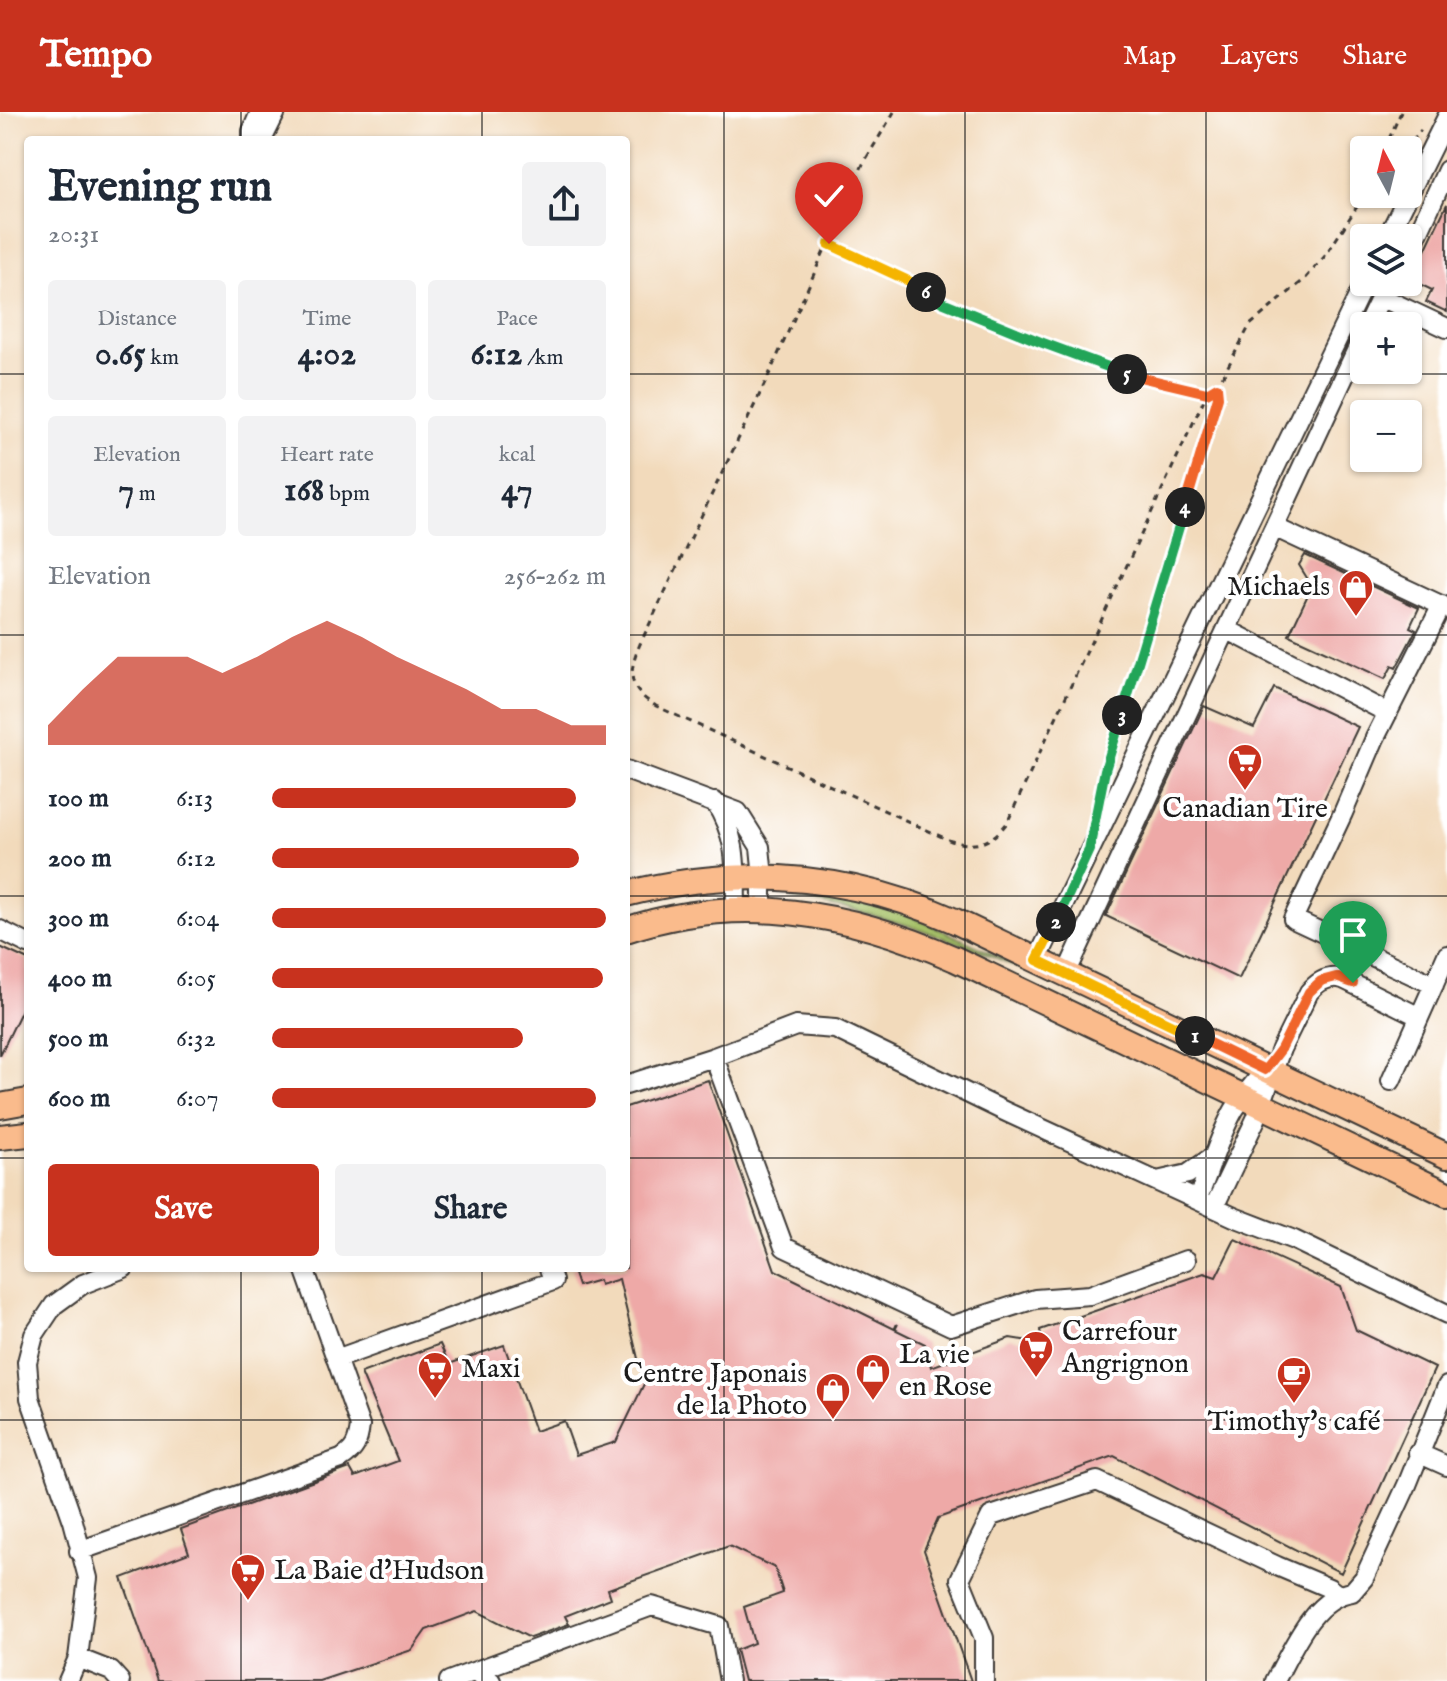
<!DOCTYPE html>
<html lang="en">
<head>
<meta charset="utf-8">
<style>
	body { margin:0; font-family:"IM FELL English",serif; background:#f2f2f3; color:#1f2937; height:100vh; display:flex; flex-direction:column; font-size:30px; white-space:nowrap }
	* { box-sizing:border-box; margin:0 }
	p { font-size:26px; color:#747a83 }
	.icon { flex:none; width:44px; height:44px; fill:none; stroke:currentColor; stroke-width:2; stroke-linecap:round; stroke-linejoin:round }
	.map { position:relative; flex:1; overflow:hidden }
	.panel { position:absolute; left:24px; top:24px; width:606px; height:1136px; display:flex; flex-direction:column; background:#fff; border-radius:8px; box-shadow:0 2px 6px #0004 }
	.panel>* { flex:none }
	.needle { width:52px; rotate:353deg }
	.buttons { position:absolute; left:1350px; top:24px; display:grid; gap:16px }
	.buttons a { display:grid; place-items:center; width:72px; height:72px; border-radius:8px; background:#fff; box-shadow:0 2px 6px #0004; font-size:40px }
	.pin { position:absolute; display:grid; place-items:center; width:68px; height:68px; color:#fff; margin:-82px -34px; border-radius:50% 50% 50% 0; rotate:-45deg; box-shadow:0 0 8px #0007 }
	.pin .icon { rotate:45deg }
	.km { position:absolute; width:40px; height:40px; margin:-20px; border-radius:50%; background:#222; color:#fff; font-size:22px; line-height:40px; text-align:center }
	.round { display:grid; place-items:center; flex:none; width:84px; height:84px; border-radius:8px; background:#f2f2f3 }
	.summary { display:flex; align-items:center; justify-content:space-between; height:136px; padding:0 24px }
	h1 { font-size:44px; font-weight:700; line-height:60px }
	.metrics { display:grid; grid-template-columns:repeat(3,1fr); gap:12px; height:136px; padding:8px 24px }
	.metrics div { display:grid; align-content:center; border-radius:8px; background:#f2f2f3; text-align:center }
	.metrics b { font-size:34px; font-weight:700 }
	.metrics small { font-size:22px; font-weight:400 }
	.metrics p { font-size:22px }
	.chart { height:224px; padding:16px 24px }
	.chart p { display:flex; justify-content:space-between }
	.chart svg { width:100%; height:144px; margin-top:8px; fill:#c8321e; opacity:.7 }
	.button { display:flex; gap:16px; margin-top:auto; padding:16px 24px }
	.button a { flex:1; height:92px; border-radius:8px; background:#c8321e; color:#fff; font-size:32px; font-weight:700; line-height:92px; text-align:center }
	.button a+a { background:#f2f2f3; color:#1f2937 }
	ul { padding:0 24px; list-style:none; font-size:26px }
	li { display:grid; grid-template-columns:128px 96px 1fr; align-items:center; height:60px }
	li i { height:20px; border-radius:10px; background:#c8321e }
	header { display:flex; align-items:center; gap:48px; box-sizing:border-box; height:112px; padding:0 40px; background:#c8321e; color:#fff }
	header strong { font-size:38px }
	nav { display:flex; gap:44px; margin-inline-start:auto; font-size:28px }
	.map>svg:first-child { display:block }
	.green { fill:#a6c167; stroke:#616e42; stroke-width:2 }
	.building { fill:#eea9a7 }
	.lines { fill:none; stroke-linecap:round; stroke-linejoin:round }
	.minor-casing { stroke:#3c3834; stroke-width:22 }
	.major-casing { stroke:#3c3834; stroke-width:28 }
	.path { stroke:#3c3834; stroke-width:3; stroke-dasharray:6 6; stroke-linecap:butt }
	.minor { stroke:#fff; stroke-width:18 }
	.major { stroke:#fabb8c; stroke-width:24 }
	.split-1-casing { stroke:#fff; stroke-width:16 }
	.split-2-casing { stroke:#fff; stroke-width:16 }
	.split-3-casing { stroke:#fff; stroke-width:16 }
	.split-4-casing { stroke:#fff; stroke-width:16 }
	.split-5-casing { stroke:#fff; stroke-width:16 }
	.split-6-casing { stroke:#fff; stroke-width:16 }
	.split-7-casing { stroke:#fff; stroke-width:16 }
	.split-1 { stroke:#f0652b; stroke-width:10 }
	.split-2 { stroke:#f5b400; stroke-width:10 }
	.split-3 { stroke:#22a559; stroke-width:10 }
	.split-4 { stroke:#22a559; stroke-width:10 }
	.split-5 { stroke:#f0652b; stroke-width:10 }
	.split-6 { stroke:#22a559; stroke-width:10 }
	.split-7 { stroke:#f5b400; stroke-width:10 }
	.grid { fill:none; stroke:#1c1c1c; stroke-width:2; stroke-opacity:0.55 }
	.labels { text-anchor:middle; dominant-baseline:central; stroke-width:8; stroke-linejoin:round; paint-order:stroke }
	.poi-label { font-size:28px; fill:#1c1c1c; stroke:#fff; text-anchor:start }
</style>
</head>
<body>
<header>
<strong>Tempo</strong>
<nav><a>Map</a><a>Layers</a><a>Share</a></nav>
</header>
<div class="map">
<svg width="1447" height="1569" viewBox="0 0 1447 1569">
	<rect width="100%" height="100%" fill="#fff"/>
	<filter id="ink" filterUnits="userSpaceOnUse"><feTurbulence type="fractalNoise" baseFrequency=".0125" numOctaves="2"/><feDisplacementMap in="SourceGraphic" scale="16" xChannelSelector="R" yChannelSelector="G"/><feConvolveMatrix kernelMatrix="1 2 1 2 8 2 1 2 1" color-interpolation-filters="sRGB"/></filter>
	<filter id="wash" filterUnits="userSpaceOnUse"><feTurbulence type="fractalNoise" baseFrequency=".006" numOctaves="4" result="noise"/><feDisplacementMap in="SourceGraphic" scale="32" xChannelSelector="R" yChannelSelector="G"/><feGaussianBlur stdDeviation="1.8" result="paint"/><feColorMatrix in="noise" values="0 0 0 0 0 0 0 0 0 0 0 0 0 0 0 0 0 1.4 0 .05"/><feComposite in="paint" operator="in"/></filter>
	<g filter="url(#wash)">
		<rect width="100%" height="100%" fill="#f2dabb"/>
		<path class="green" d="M 794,778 L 851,787 L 909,803 L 1022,855 L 1022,857 C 948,824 872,798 792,787 L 788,782 Z"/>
		<g id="blocks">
			<path class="building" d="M 1447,92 L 1447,200 L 1426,190 L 1432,178 L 1411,168 Z
				M 1305,443 L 1419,496 L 1410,515 L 1416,518 L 1396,556 L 1392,554 L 1385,567 L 1289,523 L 1312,474 L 1299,453 Z
				M 1274,576 L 1358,615 L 1239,867 L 1106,804 L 1204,594 L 1254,616 Z
				M 0,835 L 28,848 L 28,885 L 0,943 Z
				M 708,968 L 775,1158 L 925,1232 L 931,1255 L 1010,1226 L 1042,1231 L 1040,1218 L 1204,1161 L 1216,1165 L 1235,1127 L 1341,1175 L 1356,1218 L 1435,1256 L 1341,1461 L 1114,1344 L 938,1406 L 924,1438 L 971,1569 L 744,1569 L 736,1538 L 754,1531 L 744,1495 L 783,1481 L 775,1456 L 729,1434 L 608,1477 L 611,1486 L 565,1504 L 569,1512 L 530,1526 L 477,1499 L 426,1518 L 412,1538 L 319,1569 L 158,1569 L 122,1466 L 189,1441 L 181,1417 L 350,1356 L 355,1365 L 398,1349 L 361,1261 L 440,1232 L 449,1252 L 504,1233 L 535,1319 L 564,1309 L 576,1343 L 616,1330 L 644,1272 L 619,1167 L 600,1173 L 599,1168 L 578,1174 L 572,1156 L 626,1156 L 626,995 Z"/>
		</g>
	</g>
	<g filter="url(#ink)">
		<use href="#blocks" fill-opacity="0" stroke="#3c3834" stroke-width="2"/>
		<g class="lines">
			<g class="minor-casing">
				<path id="minor" d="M 252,28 L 252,19 L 260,0
					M 262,28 L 276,0
					M 1387,126 L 1447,5
					M 1408,143 L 1447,58
					M 1367,214 L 1381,185 L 1447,216
					M 1276,416 L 1447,496
					M 1228,518 L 1388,601
					M 626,658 L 738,700 L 760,735 L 762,755 L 762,798
					M 715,690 C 739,729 735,754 736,798
					M 0,818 L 28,832
					M 1037,848 L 1365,170
					M 1066,862 L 1364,222
					M 1434,873 L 1293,807 L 1343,701 L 1375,626 L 1442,493
					M 714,945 L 784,1135 L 951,1214 L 1035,1187 L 1090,1183 L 1186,1148
					M 1391,969 L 1447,843
					M 626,973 L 714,945 L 796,914 L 835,917 L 1004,999 L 1234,1105 L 1294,1128 L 1447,1202
					M 1157,1069 L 1188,1062 L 1212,1045
					M 1197,1088 C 1210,1058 1218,1026 1234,998 C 1244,982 1258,967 1270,952
					M 1214,1095 L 1256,1007 L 1281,937 L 1309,880 C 1318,869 1329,863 1343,867 L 1418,904
					M 336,1247 L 553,1169 L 549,1156
					M 1418,1341 L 1447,1354
					M 79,1439 L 341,1347 C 355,1338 358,1331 360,1314 L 304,1156
					M 78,1546 L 111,1559 L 120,1569
					M 473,1560 L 652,1494 L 719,1514 L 729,1569
					M 68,1569 L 78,1546 L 88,1466 L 73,1409 L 30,1286 L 27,1250 L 34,1223 L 54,1193 L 83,1172 L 124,1156
					M 449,1569 L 473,1560 L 491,1569
					M 984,1569 L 984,1526 L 960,1467 L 991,1404 L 1097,1369 L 1277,1454 L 1329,1476 L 1337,1482
					M 1275,1569 C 1292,1538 1313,1485 1352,1480 L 1364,1466 L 1407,1373 L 1447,1274"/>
			</g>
			<g class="major-casing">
				<path id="major" d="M 626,782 C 738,753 849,762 955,809 L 1447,1044
					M 626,818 C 739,780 849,800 955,847 L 1447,1082
					M 0,994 L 28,989
					M 0,1025 L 28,1022"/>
			</g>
			<path class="path" d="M 894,0 L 863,52 L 768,265 L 640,532 C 628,561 627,577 656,594 L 951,729 C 977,736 990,732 1007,711 L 1207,281 L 1217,275 L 1250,213 L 1305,167 L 1326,143 L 1365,82
				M 1384,38 L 1401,0
				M 1404,38 L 1421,18
				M 829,132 L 913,171 L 942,190 L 1043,231 L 1127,261 L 1207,281
				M 1102,675 L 1218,285 L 1217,276
				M 895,1217 L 900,1206"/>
			<use href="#minor" class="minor"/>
			<use href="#major" class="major"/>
		</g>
	</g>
	<g class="lines" filter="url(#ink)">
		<g class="split-1-casing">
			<path id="split-1" d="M 1195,924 L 1265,958 L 1281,937 L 1309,880 L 1321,869 L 1336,865 L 1353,871"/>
		</g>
		<g class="split-2-casing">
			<path id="split-2" d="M 1056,810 L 1037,848 L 1195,924"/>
		</g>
		<g class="split-3-casing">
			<path id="split-3" d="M 1056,810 L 1089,738 L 1105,658 L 1122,603"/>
		</g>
		<g class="split-4-casing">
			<path id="split-4" d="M 1122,603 L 1185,395"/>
		</g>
		<g class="split-5-casing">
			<path id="split-5" d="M 1127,262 L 1207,281 L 1217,275 L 1218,285 L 1185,395"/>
		</g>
		<g class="split-6-casing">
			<path id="split-6" d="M 926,180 L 942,190 L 1043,231 L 1127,262"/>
		</g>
		<g class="split-7-casing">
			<path id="split-7" d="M 829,132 L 913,171 L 926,180"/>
		</g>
		<use href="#split-1" class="split-1"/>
		<use href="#split-2" class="split-2"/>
		<use href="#split-3" class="split-3"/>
		<use href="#split-4" class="split-4"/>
		<use href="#split-5" class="split-5"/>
		<use href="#split-6" class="split-6"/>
		<use href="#split-7" class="split-7"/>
	</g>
	<path class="grid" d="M 241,0 L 241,28M 482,0 L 482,28M 724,0 L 724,1569M 965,0 L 965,1569M 1206,0 L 1206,1569M 0,262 L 28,262M 626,262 L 1447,262M 0,523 L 28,523M 626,523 L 1447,523M 0,784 L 28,784M 626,784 L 1447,784M 0,1046 L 28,1046M 626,1046 L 1447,1046M 241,1156 L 241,1569M 482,1156 L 482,1569M 0,1308 L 1447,1308"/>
	<defs>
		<g id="shop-pin" transform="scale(1.8)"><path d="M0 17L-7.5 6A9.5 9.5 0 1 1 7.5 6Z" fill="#c8321e" stroke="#fff"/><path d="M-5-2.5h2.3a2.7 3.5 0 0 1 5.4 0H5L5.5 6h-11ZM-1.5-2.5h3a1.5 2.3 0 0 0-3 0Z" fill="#fff"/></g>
		<g id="supermarket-pin" transform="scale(1.8)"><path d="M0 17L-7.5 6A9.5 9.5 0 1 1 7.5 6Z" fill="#c8321e" stroke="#fff"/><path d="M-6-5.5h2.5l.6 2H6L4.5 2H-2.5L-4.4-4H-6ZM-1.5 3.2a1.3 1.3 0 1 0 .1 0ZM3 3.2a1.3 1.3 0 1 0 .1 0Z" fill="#fff"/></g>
		<g id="cafe-pin" transform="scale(1.8)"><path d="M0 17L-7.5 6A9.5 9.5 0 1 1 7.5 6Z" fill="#c8321e" stroke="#fff"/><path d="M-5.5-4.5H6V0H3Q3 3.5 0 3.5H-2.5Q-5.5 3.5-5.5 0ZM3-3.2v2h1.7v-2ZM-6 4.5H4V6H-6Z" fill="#fff"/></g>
	</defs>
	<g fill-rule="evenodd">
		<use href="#shop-pin" x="1356" y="475"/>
		<use href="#supermarket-pin" x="1245" y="649"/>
		<use href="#supermarket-pin" x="1036" y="1236"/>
		<use href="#supermarket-pin" x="435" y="1257"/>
		<use href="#shop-pin" x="873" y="1259"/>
		<use href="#cafe-pin" x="1294" y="1262"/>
		<use href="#shop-pin" x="833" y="1278"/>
		<use href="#supermarket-pin" x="248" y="1459"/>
	</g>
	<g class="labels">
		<g class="poi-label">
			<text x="1330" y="475" text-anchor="end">Michaels</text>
			<text x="1245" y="697" text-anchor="middle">Canadian Tire</text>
			<text x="1062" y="1220">Carrefour<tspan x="1062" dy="32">Angrignon</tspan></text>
			<text x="899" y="1243">La vie<tspan x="899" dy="32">en Rose</tspan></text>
			<text x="461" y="1257">Maxi</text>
			<text x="807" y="1262" text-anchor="end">Centre Japonais<tspan x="807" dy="32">de la Photo</tspan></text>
			<text x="1294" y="1310" text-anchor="middle">Timothy's café</text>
			<text x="274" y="1459">La Baie d'Hudson</text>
		</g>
	</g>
</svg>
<div class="buttons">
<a><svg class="needle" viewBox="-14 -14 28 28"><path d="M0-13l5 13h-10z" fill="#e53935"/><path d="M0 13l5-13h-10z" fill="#747a83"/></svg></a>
<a><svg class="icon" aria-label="layers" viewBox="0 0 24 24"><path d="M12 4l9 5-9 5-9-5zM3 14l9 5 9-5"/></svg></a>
<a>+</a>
<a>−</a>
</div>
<div class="pin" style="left:1353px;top:871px;background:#1e9e55"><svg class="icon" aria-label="arrive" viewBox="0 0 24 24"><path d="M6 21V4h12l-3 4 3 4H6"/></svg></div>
<div class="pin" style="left:829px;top:132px;background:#d93025"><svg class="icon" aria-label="check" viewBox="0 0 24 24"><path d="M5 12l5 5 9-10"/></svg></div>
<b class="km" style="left:1195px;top:924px">1</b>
<b class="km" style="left:1056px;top:810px">2</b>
<b class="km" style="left:1122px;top:603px">3</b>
<b class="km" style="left:1185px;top:395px">4</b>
<b class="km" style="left:1127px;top:262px">5</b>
<b class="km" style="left:926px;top:180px">6</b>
<section class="panel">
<div class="summary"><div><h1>Evening run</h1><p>20:31</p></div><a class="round"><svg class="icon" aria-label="share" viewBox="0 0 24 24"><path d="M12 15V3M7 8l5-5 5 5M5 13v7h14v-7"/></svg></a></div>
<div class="metrics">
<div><p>Distance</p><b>0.65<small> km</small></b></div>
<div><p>Time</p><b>4:02</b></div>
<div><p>Pace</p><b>6:12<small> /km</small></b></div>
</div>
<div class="metrics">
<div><p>Elevation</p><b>7<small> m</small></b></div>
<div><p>Heart rate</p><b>168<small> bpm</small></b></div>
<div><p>kcal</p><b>47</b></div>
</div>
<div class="chart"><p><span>Elevation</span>256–262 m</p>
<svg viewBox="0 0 160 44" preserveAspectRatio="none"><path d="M0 44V38L10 27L20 17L30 17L40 17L50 22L60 17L70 11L80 6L90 11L100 17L110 22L120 27L130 33L140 33L150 38L160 38V44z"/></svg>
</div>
<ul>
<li><b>100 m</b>6:13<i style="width:91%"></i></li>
<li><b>200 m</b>6:12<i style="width:92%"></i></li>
<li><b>300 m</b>6:04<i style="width:100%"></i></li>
<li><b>400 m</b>6:05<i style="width:99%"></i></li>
<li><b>500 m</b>6:32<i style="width:75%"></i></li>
<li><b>600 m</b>6:07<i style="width:97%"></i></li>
</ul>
<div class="button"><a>Save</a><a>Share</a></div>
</section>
</div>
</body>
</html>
